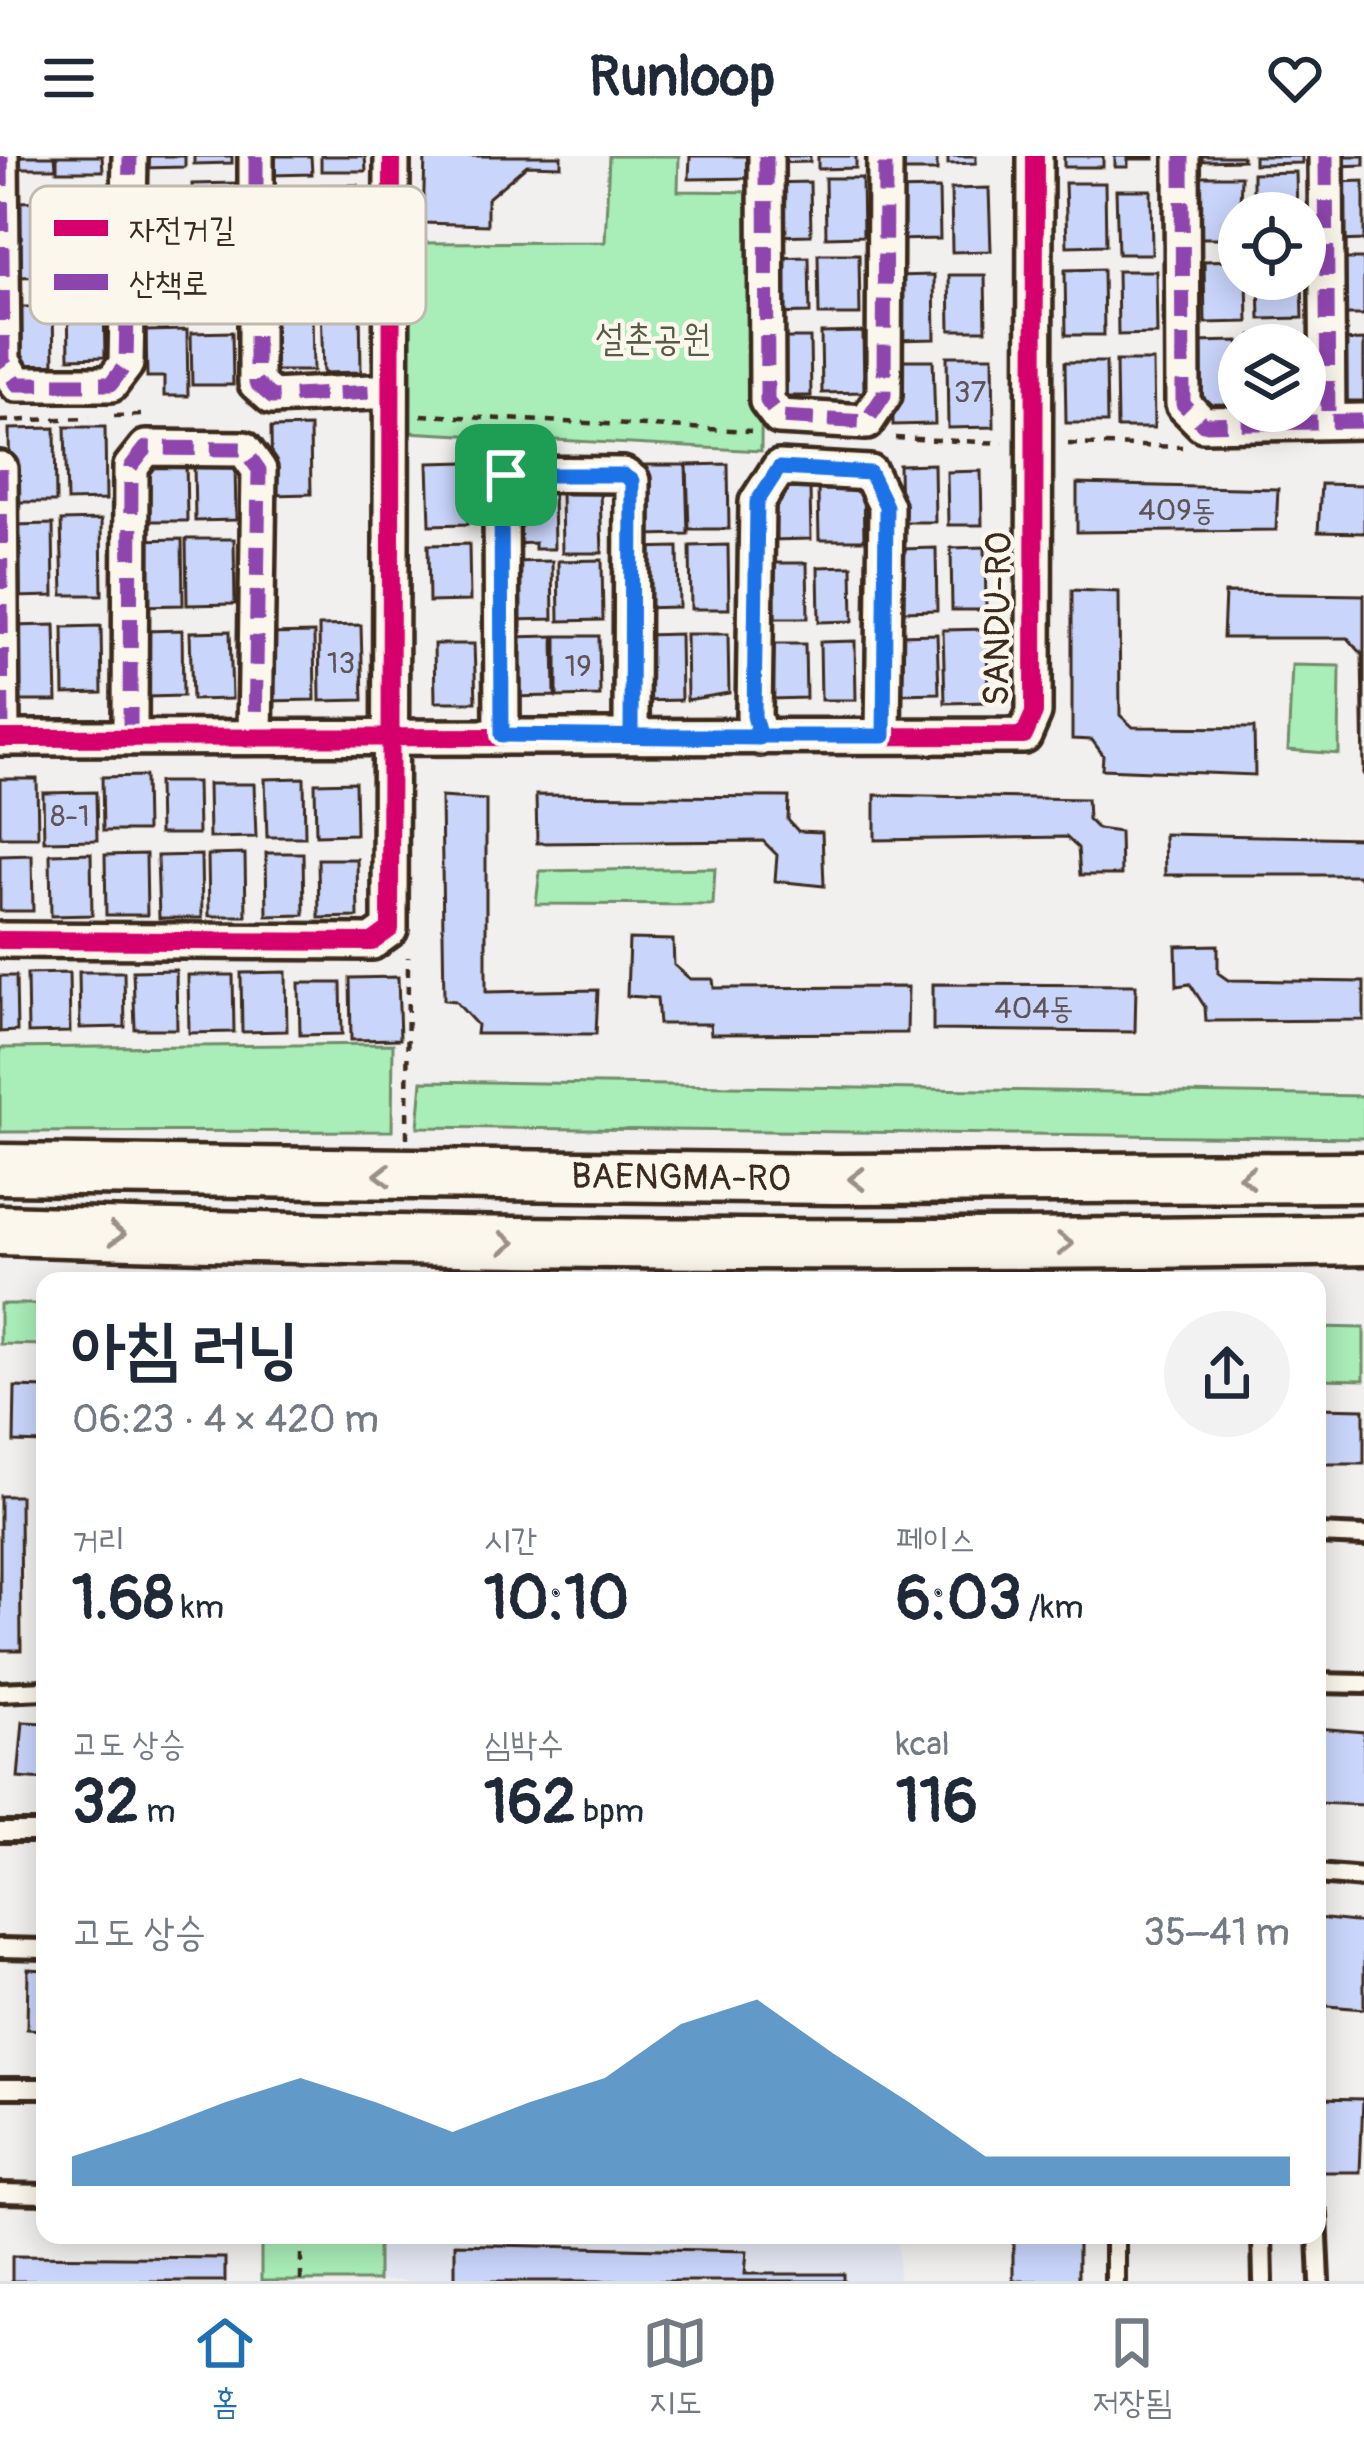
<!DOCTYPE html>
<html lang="ko">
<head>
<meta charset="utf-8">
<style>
	body { margin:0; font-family:Pangolin,"Poor Story",sans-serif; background:#f2f2f3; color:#1f2937; height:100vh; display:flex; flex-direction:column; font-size:45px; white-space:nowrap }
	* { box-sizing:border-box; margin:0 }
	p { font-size:39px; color:#747a83 }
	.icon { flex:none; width:66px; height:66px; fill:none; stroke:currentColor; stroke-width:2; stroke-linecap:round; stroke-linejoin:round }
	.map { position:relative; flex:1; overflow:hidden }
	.side { position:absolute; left:36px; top:1116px; width:1290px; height:972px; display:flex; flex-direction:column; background:#fff; border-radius:24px; box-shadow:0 6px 30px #0003 }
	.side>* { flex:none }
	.tools { position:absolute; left:1218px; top:36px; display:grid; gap:24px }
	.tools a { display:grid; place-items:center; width:108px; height:108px; border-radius:50%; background:#fff; box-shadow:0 6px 30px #0003; font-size:60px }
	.pin { position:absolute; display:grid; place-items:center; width:102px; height:102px; color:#fff; margin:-51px; border-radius:24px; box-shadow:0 6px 18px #0006 }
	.round { display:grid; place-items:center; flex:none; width:126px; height:126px; border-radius:63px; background:#f2f2f3 }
	.head { display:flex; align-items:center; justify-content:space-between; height:204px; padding:0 36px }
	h1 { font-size:66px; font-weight:700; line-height:90px }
	.stats { display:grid; grid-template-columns:repeat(3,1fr); gap:18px; height:204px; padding:12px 36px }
	.stats div { display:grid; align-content:center }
	.stats b { font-size:60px; font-weight:700 }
	.stats small { font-size:33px; font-weight:400 }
	.stats p { font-size:33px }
	.chart { height:336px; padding:24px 36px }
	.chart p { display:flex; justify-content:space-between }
	.chart svg { width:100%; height:216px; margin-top:12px; fill:#1f6fb2; opacity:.7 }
	header { display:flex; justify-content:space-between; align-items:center; height:156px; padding:0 36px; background:#fff; font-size:54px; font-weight:700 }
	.tabs { display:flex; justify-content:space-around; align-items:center; height:168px; border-top:3px solid #e0e1e3; background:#fff; font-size:33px; color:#747a83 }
	.tabs a { display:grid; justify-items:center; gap:6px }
	.tabs .active { color:#1f6fb2 }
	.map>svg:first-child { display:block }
	.built { fill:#e5e8f3 }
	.green { fill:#a9edb8; stroke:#728c6b; stroke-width:3 }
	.building { fill:#cad5fc; stroke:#3b2a1e; stroke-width:3 }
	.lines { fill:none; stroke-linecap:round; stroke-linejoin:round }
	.lane-casing { stroke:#3b2a1e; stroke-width:26 }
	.street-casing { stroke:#3b2a1e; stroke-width:42 }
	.secondary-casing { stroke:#3b2a1e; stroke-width:57 }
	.path { stroke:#3b2a1e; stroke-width:4.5; stroke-dasharray:9 9; stroke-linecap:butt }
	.lane { stroke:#fbf7ec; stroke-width:16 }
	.street { stroke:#fbf7ec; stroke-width:33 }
	.secondary { stroke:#fbf7ec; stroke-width:48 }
	.quiet { stroke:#8e44ad; stroke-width:15; stroke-dasharray:30 15; stroke-linecap:butt }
	.cycleway-casing { stroke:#fbf7ec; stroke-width:26 }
	.cycleway { stroke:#d6006c; stroke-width:18 }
	.oneway { stroke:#9b9085 }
	.route-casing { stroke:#fff; stroke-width:24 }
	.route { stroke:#1a73e8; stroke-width:15 }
	.labels { text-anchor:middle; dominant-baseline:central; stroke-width:9; stroke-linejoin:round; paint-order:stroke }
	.number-label { font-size:30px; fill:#5f5556 }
	.park-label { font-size:36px; fill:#565b44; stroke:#fbf7ec }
	.street-label { font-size:36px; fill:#3b2a1e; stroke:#fbf7ec }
	.key { fill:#fbf7ec; stroke:#c1baae; stroke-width:3 }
	.key-label { font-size:33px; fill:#3b2a1e }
</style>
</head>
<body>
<header><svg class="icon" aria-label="menu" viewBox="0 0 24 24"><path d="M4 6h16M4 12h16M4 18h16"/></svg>Runloop<svg class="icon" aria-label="heart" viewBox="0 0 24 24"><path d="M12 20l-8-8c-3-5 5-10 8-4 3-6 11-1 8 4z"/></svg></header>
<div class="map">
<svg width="1364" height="2125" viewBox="0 0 1364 2125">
	<rect width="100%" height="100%" fill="#f1f0ef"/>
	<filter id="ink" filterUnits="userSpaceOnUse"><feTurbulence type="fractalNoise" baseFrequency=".00833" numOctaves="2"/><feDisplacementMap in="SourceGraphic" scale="24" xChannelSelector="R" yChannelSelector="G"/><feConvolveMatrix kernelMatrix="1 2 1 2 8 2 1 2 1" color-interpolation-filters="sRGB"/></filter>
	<g filter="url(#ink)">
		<path class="built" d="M 378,2079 L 898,2079 L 899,2125 L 378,2125 Z"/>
		<path class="green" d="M 609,0 L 679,0 L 678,35 L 763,36 L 761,295 L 407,276 L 409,87 L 605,86 Z
			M 1292,509 L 1340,510 L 1339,598 L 1288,594 Z
			M 715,712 L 713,749 L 536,748 L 540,715 Z
			M 393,888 L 392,975 L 0,976 L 0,892 Z
			M 422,925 L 1364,940 L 1364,982 L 418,971 Z
			M 0,1148 L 45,1148 L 45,1189 L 0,1188 Z
			M 1317,1171 L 1364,1172 L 1364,1224 L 1317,1223 Z
			M 261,2079 L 378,2079 L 378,2125 L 261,2125 Z"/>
		<path class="building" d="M 13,0 L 55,0 L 56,12 L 13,12 Z
			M 57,0 L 102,0 L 103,15 L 57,15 Z
			M 142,0 L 185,0 L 185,11 L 142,12 Z
			M 194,0 L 232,0 L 232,7 L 194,8 Z
			M 271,0 L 311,0 L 312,18 L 272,19 Z
			M 321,0 L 365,0 L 366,15 L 321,15 Z
			M 425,0 L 561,0 L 561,10 L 527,9 L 487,43 L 487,69 L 423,67 Z
			M 690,0 L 760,0 L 759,22 L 689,23 Z
			M 769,0 L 810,0 L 810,6 L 769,7 Z
			M 818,0 L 856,0 L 856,12 L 818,13 Z
			M 896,0 L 937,0 L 937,15 L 897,15 Z
			M 948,0 L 976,0 L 976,7 L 948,8 Z
			M 1064,0 L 1103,0 L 1103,11 L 1064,11 Z
			M 1115,0 L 1154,0 L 1154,3 L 1128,3 L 1128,11 L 1115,11 Z
			M 1202,0 L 1242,0 L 1243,4 L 1202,5 Z
			M 1254,0 L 1302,0 L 1302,7 L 1254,8 Z
			M 1337,0 L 1364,0 L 1364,9 L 1338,10 Z
			M 1296,16 L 1297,57 L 1253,57 L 1253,17 Z
			M 1198,20 L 1241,20 L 1239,82 L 1199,82 Z
			M 825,22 L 862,22 L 863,80 L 826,81 Z
			M 1364,25 L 1364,84 L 1338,85 L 1337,26 Z
			M 810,26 L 811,79 L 770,80 L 770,27 Z
			M 236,27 L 237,83 L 193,84 L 192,28 Z
			M 1065,27 L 1105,27 L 1106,89 L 1067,90 Z
			M 105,28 L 107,112 L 66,113 L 64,29 Z
			M 322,29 L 358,29 L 360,125 L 324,125 Z
			M 989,32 L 991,95 L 952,96 L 951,33 Z
			M 939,33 L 940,83 L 892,84 L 891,34 Z
			M 1116,34 L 1151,34 L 1152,98 L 1118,98 Z
			M 59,45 L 60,120 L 17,121 L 15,46 Z
			M 818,98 L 859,98 L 860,159 L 819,159 Z
			M 809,101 L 810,157 L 769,158 L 767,102 Z
			M 1337,103 L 1364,103 L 1364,159 L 1338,159 Z
			M 1239,104 L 1239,123 L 1247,123 L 1248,166 L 1205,167 L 1204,105 Z
			M 1103,113 L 1104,179 L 1066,179 L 1065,114 Z
			M 1117,115 L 1156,115 L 1157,178 L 1118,179 Z
			M 934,119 L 935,183 L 894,184 L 893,120 Z
			M 949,119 L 985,119 L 986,174 L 950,174 Z
			M 1259,123 L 1302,123 L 1303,162 L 1260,163 Z
			M 68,146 L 104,146 L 105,201 L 69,202 Z
			M 360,146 L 361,216 L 323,217 L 321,147 Z
			M 12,151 L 53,151 L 54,211 L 13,212 Z
			M 312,152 L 313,215 L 270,215 L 269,153 Z
			M 187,174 L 188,240 L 164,240 L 164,221 L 147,221 L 146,175 Z
			M 232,176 L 233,229 L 192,229 L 191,177 Z
			M 863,176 L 864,236 L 822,237 L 821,177 Z
			M 1252,179 L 1294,179 L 1295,189 L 1252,189 Z
			M 768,182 L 810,182 L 811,240 L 770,240 Z
			M 1364,184 L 1364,245 L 1338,245 L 1337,185 Z
			M 1239,185 L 1239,250 L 1197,250 L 1196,186 Z
			M 947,200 L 993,200 L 994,271 L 948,272 Z
			M 892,204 L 933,204 L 935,268 L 893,269 Z
			M 1116,205 L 1153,205 L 1154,272 L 1117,272 Z
			M 1065,206 L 1106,206 L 1107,267 L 1066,267 Z
			M 65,271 L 105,271 L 106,344 L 67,345 Z
			M 310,271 L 311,338 L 272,339 L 271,272 Z
			M 55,272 L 56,346 L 10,346 L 9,273 Z
			M 144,301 L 186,302 L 187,365 L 144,365 Z
			M 235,305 L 236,364 L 195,365 L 194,306 Z
			M 467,306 L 468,368 L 430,369 L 428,307 Z
			M 728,308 L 729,373 L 689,373 L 687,309 Z
			M 934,308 L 935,366 L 900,366 L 899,309 Z
			M 642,309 L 686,309 L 688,378 L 644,379 Z
			M 981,315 L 982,369 L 948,369 L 947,316 Z
			M 1077,328 L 1278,333 L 1276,374 L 1077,376 Z
			M 1321,328 L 1364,329 L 1364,377 L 1318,376 Z
			M 810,332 L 811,383 L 769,384 L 767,333 Z
			M 863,333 L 864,384 L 819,384 L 818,334 Z
			M 510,334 L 553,334 L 554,393 L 535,393 L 535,387 L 511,388 Z
			M 561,336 L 600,336 L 602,397 L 562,397 Z
			M 101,364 L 102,439 L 63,439 L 61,365 Z
			M 53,368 L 54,440 L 14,441 L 13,369 Z
			M 182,383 L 183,449 L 137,450 L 135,384 Z
			M 186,383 L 234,383 L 235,448 L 187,449 Z
			M 469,388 L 470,445 L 429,446 L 428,389 Z
			M 728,389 L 729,453 L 691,453 L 690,390 Z
			M 678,391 L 679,451 L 637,452 L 636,392 Z
			M 985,391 L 986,454 L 952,454 L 951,392 Z
			M 936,392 L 937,454 L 902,455 L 901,393 Z
			M 602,404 L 603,464 L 559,465 L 558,405 Z
			M 552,405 L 553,463 L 512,464 L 511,406 Z
			M 774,407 L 807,407 L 808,462 L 775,462 Z
			M 852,410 L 853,465 L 819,466 L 818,411 Z
			M 1072,434 L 1119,436 L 1120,559 L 1133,571 L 1254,572 L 1255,619 L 1102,613 L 1103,599 L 1092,584 L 1072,583 Z
			M 1225,437 L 1364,439 L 1364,620 L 1362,498 L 1348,482 L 1223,482 Z
			M 55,469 L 57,545 L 12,545 L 11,470 Z
			M 361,469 L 363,544 L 320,545 L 319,470 Z
			M 101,470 L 102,537 L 64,538 L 63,471 Z
			M 987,473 L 988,546 L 945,547 L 943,474 Z
			M 182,474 L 183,540 L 147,541 L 145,475 Z
			M 230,475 L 232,543 L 192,544 L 190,476 Z
			M 314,477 L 315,544 L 267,545 L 266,478 Z
			M 680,478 L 681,544 L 644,545 L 643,479 Z
			M 686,478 L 728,478 L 729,537 L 687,544 Z
			M 937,478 L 939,537 L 899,538 L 898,479 Z
			M 554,480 L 555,540 L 510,541 L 509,481 Z
			M 557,480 L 599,480 L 600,540 L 557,541 Z
			M 855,485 L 856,544 L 821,544 L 820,486 Z
			M 434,488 L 474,488 L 476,546 L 435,546 Z
			M 769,488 L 805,488 L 806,542 L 770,543 Z
			M 145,620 L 146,675 L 103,675 L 102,621 Z
			M 304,622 L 305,681 L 267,681 L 265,623 Z
			M 0,623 L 37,623 L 38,681 L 0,681 Z
			M 158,626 L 197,626 L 198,678 L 159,678 Z
			M 355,626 L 356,678 L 316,679 L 315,627 Z
			M 208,628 L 254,628 L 256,681 L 209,682 Z
			M 96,636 L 97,684 L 44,685 L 43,637 Z
			M 536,639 L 789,641 L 788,664 L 798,675 L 822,676 L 824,730 L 775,725 L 777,699 L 763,685 L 537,687 Z
			M 875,639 L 1087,643 L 1088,663 L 1098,673 L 1120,676 L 1121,719 L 1080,719 L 1078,692 L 1066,681 L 875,684 Z
			M 441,641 L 486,644 L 486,836 L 598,834 L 596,878 L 476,878 L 477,869 L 455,845 L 444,844 Z
			M 1164,678 L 1364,682 L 1364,726 L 1358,719 L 1165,719 Z
			M 91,697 L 92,759 L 51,760 L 50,698 Z
			M 266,697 L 303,697 L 304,759 L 267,760 Z
			M 146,698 L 147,759 L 106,759 L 105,699 Z
			M 245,698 L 246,760 L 209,760 L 208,699 Z
			M 32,699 L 33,755 L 0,755 L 0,700 Z
			M 201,699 L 202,762 L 159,762 L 157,700 Z
			M 318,703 L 357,703 L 358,761 L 319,762 Z
			M 629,783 L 673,784 L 674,809 L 690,823 L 713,823 L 714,832 L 908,831 L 907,877 L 711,878 L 710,868 L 659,868 L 657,842 L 627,840 Z
			M 1218,789 L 1218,817 L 1228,824 L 1364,826 L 1364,864 L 1206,865 L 1205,851 L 1190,828 L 1177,830 L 1176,790 Z
			M 176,814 L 177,873 L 135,873 L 133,815 Z
			M 79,816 L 124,816 L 125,871 L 80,872 Z
			M 286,816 L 287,875 L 242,876 L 241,817 Z
			M 69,817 L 70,876 L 28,877 L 27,818 Z
			M 188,819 L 233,819 L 234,876 L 189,877 Z
			M 0,820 L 16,820 L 17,875 L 0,876 Z
			M 398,821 L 400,883 L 351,884 L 350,822 Z
			M 299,827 L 341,827 L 342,878 L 300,879 Z
			M 933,828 L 1136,829 L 1135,876 L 933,874 Z
			M 15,1231 L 45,1232 L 45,1287 L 14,1286 Z
			M 1317,1252 L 1364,1253 L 1364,1308 L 1317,1308 Z
			M 0,1340 L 20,1340 L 21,1494 L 0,1494 Z
			M 23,1566 L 45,1567 L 45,1624 L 18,1622 Z
			M 1317,1572 L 1364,1576 L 1364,1649 L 1317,1647 Z
			M 1317,1762 L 1364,1767 L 1364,1853 L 1317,1849 Z
			M 28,1813 L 45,1814 L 45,1874 L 27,1873 Z
			M 1317,1942 L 1363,1943 L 1360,2016 L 1317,2016 Z
			M 1013,2079 L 1078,2079 L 1078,2125 L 1013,2125 Z
			M 455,2088 L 747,2095 L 745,2118 L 844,2118 L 844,2125 L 455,2125 Z
			M 12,2100 L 225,2102 L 225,2125 L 12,2125 Z"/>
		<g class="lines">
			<g class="lane-casing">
				<path id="lane" d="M 1317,1378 L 1364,1380
					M 1317,1527 L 1364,1528
					M 0,1536 L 45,1534
					M 0,1676 L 45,1676
					M 1317,1718 L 1364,1722
					M 0,1792 L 45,1793
					M 0,1932 L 45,1932
					M 0,2037 L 45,2038
					M 1317,2058 L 1320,2125
					M 1115,2079 L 1115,2125
					M 1262,2079 L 1263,2125"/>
			</g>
			<g class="street-casing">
				<path id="street" d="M 1,0 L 3,205 L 17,228 L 111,228 L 126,208 L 130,0
					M 256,0 L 256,227 L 272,241 L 391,235
					M 766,0 L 767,245 L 779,261 L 866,266 L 884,239 L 885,0
					M 1182,0 L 1183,248 L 1203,268 L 1364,265
					M 1326,0 L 1328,265
					M 0,313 L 2,582
					M 502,579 L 501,330 L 507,318 L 623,319 L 632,325 L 631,579
					M 0,582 L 1024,580 L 1034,557 L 1035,0
					M 130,582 L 131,311 L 146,292 L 244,293 L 259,314 L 255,581
					M 760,582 L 754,560 L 757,346 L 779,312 L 870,317 L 886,350 L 883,579
					M 0,784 L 372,786 L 390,773 L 392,0"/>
			</g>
			<g class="secondary-casing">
				<g id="secondary">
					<path id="s1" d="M 0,1013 L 836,1023 L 1364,1021"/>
					<path d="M 0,1074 C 455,1089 909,1092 1364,1084"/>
				</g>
			</g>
			<path class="path" d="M 421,259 L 751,275
				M 114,260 L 144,259
				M 0,265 L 90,262
				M 895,282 L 1003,287
				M 1068,288 L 1182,291
				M 407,982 L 408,801
				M 301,2125 L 301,2079"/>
			<use href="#lane" class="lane"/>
			<use href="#street" class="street"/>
			<use href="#secondary" class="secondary"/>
			<path class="quiet" d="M 1,0 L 3,205 L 17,228 L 111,228 L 126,208 L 130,0
				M 256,0 L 256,227 L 272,241 L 391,235
				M 766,0 L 767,245 L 779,261 L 866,266 L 884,239 L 885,0
				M 1182,0 L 1183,248 L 1203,268 L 1364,265
				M 1326,0 L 1328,265
				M 0,313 L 2,582
				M 502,579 L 501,330 L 507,318 L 623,319 L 632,325 L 631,579
				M 130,582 L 131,311 L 146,292 L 244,293 L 259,314 L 255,581
				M 760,582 L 754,560 L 757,346 L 779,312 L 870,317 L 886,350 L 883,579"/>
			<g class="cycleway-casing">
				<path id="cycleway" d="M 0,582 L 1024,580 L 1034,557 L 1035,0
					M 0,784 L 372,786 L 390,773 L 392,0"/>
			</g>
			<use href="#cycleway" class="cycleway"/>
		</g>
		<defs><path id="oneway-chevron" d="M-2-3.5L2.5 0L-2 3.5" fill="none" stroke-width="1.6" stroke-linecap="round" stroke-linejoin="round" transform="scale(3)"/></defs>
		<g class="oneway">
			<use href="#oneway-chevron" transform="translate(383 1019) rotate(-180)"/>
			<use href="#oneway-chevron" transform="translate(1247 1021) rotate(180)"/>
			<use href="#oneway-chevron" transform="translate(857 1023) rotate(180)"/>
			<use href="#oneway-chevron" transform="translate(117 1078) rotate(2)"/>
			<use href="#oneway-chevron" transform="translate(507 1087) rotate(1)"/>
			<use href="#oneway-chevron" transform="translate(1065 1088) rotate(-1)"/>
		</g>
	</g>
	<g class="lines" filter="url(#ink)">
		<g class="route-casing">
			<path id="route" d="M 506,319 L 501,330 L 502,579 L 760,582 L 754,560 L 757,346 L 779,312 L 870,317 L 886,350 L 884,580 L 631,580 L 632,325 L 623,319 L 506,319"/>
		</g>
		<use href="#route" class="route"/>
	</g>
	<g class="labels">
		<g class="number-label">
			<text x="970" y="236">37</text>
			<text x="1177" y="354">409동</text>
			<text x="341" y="507">13</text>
			<text x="578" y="510">19</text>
			<text x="70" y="660">8-1</text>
			<text x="1034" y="852">404동</text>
		</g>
		<g class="park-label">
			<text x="653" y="182">설촌공원</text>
		</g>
		<g class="street-label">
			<text transform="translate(998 463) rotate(-89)">SANDU-RO</text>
			<text stroke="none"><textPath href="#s1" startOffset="681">BAENGMA-RO</textPath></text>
		</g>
	</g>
	<rect x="30" y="30" width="396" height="138" rx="18" class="key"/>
	<rect x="54" y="64" width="54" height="16" fill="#d6006c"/>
	<rect x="54" y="118" width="54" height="16" fill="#8e44ad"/>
	<g class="key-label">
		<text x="129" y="84">자전거길</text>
		<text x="129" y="138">산책로</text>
	</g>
</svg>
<div class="tools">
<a><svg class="icon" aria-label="locate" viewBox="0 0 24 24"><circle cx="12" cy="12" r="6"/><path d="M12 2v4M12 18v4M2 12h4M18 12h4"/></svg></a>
<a><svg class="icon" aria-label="layers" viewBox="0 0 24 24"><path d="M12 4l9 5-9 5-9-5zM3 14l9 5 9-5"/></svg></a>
</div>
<div class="pin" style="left:506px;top:319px;background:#1e9e55"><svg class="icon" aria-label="arrive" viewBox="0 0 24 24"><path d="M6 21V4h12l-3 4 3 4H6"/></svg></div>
<section class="side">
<div class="head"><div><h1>아침 러닝</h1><p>06:23 · 4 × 420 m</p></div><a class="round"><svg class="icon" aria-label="share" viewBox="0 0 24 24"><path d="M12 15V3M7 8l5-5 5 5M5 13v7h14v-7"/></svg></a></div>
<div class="stats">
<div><p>거리</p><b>1.68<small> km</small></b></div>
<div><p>시간</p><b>10:10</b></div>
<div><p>페이스</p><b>6:03<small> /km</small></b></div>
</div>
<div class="stats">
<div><p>고도 상승</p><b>32<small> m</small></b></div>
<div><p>심박수</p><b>162<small> bpm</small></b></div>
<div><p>kcal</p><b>116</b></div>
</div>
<div class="chart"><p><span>고도 상승</span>35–41 m</p>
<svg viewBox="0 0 160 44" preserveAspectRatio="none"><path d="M0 44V38L10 33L20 27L30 22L40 27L50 33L60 27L70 22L80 11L90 6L100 17L110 27L120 38L130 38L140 38L150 38L160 38V44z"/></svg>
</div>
</section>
</div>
<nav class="tabs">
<a class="active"><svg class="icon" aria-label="home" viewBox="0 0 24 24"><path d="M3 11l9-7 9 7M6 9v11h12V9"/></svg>홈</a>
<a><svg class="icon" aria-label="map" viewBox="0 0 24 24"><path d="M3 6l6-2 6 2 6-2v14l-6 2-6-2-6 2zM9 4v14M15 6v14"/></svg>지도</a>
<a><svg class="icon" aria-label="saved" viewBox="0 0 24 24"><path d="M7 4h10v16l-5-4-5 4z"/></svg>저장됨</a>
</nav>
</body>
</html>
